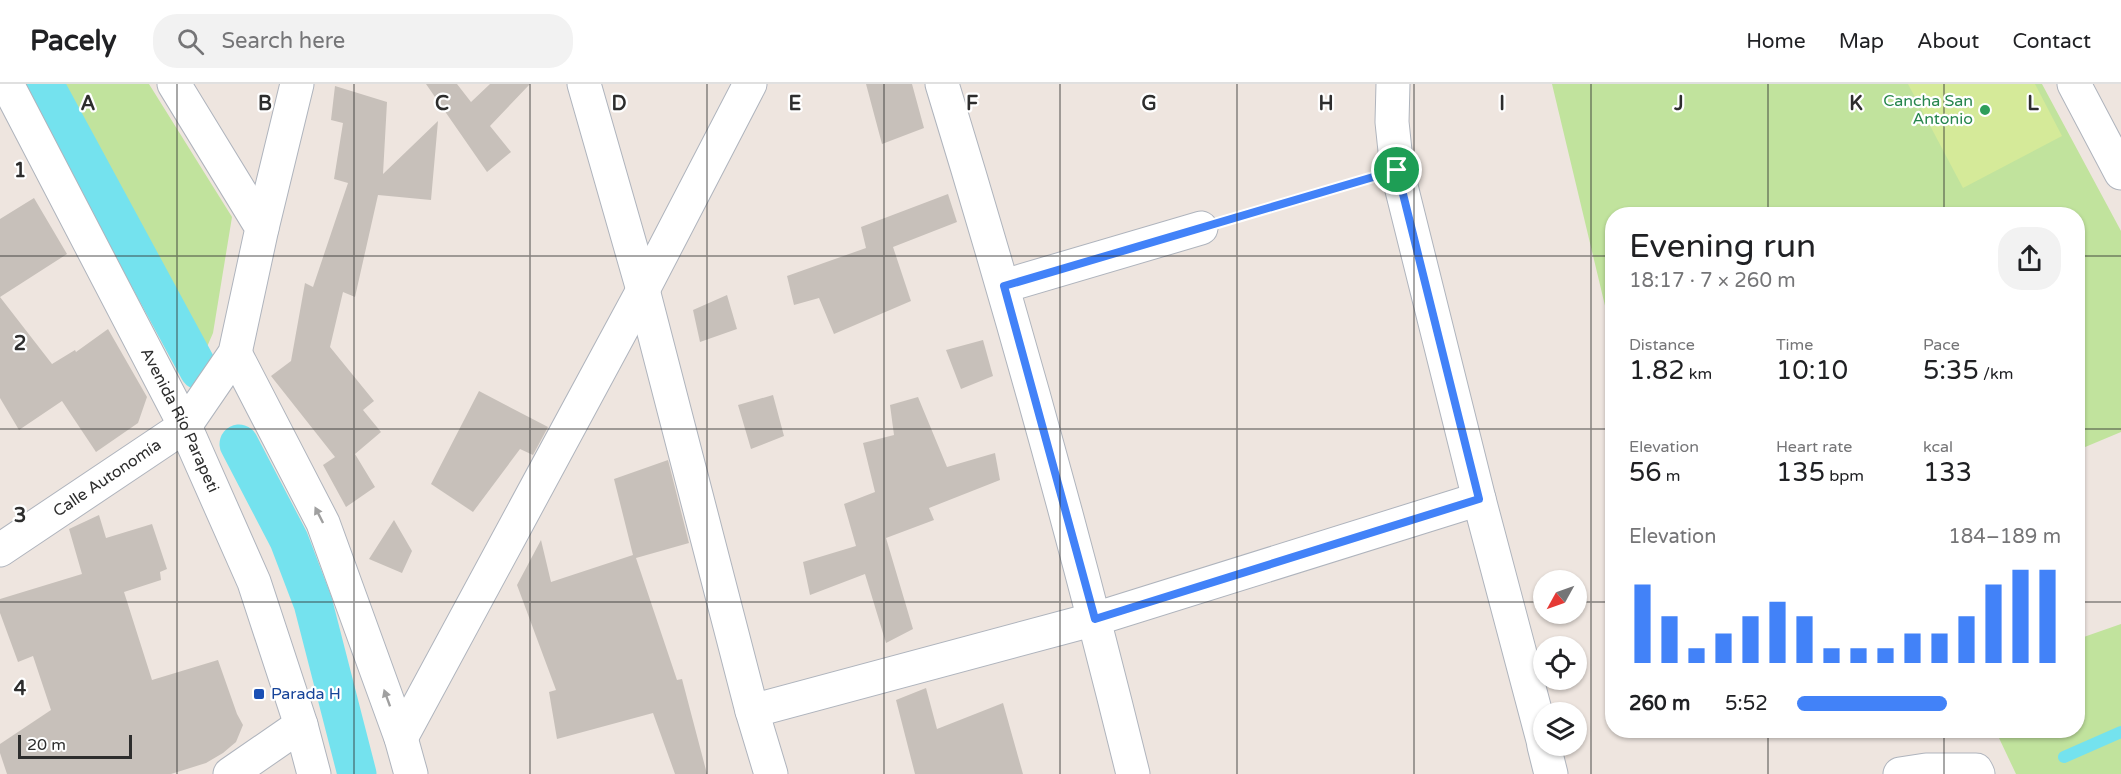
<!DOCTYPE html>
<html lang="en">
<head>
<meta charset="utf-8">
<style>
	body { margin:0; font-family:"Varela Round",sans-serif; background:#f2f2f2; color:#202124; height:100vh; display:flex; flex-direction:column; font-size:22px; white-space:nowrap }
	* { box-sizing:border-box; margin:0 }
	p { font-size:20px; color:#757577 }
	.icon { flex:none; width:33px; height:33px; fill:none; stroke:currentColor; stroke-width:2; stroke-linecap:round; stroke-linejoin:round }
	.map { position:relative; flex:1; overflow:hidden }
	.panel { position:absolute; left:1605px; top:123px; width:480px; height:531px; display:flex; flex-direction:column; background:#fff; border-radius:24px; box-shadow:0 2px 4px #0004 }
	.panel>* { flex:none }
	.needle { width:39px; rotate:230deg }
	.fabs { position:absolute; left:1533px; top:486px; display:grid; gap:12px }
	.fabs a { display:grid; place-items:center; width:54px; height:54px; border-radius:50%; background:#fff; box-shadow:0 2px 4px #0004; font-size:30px }
	.scale { position:absolute; left:18px; bottom:15px; width:114px; box-sizing:border-box; padding-left:6px; border:3px solid #2d2d2d; border-top:0; font-size:16px; line-height:21px; white-space:nowrap; color:#2d2d2d; -webkit-text-stroke:4px #fff; paint-order:stroke }
	.pin { position:absolute; display:grid; place-items:center; width:51px; height:51px; color:#fff; margin:-26px; border:3px solid #fff; border-radius:50%; box-shadow:0 2px 6px #0007 }
	.round { display:grid; place-items:center; flex:none; width:63px; height:63px; border-radius:24px; background:#f2f2f2 }
	.headline { display:flex; align-items:center; justify-content:space-between; height:102px; padding:0 24px }
	h1 { font-size:33px; font-weight:600; line-height:45px }
	.figures { display:grid; grid-template-columns:repeat(3,1fr); gap:9px; height:102px; padding:6px 24px }
	.figures div { display:grid; align-content:center }
	.figures b { font-size:26px; font-weight:600 }
	.figures small { font-size:16px; font-weight:400 }
	.figures p { font-size:16px }
	.chart { height:168px; padding:12px 24px }
	.chart p { display:flex; justify-content:space-between }
	.chart svg { width:100%; height:108px; margin-top:6px; stroke:#4282f8; stroke-width:6 }
	ul { padding:0 24px; list-style:none; font-size:20px }
	li { display:grid; grid-template-columns:96px 72px 1fr; align-items:center; height:45px }
	li i { height:15px; border-radius:8px; background:#4282f8 }
	header { display:flex; align-items:center; gap:36px; box-sizing:border-box; height:84px; padding:0 30px; background:#fff; border-bottom:2px solid #e0e0e0 }
	header strong { font-size:28px }
	nav { display:flex; gap:33px; margin-inline-start:auto; font-size:21px }
	.search { width:420px; height:54px; background:#f2f2f2; display:flex; align-items:center; gap:15px; box-sizing:border-box; padding:0 21px; border-radius:24px; color:#757577; font-size:22px }
	.map>svg:first-child { display:block }
	.green { fill:#c1e39d }
	.pitch { fill:#d5ea99 }
	.lines { fill:none; stroke-linecap:round; stroke-linejoin:round }
	.stream { stroke:#74e2ee; stroke-width:12 }
	.canal { stroke:#74e2ee; stroke-width:39 }
	.building { fill:#c7c0ba }
	.minor-casing { stroke:#afb4bd; stroke-width:35 }
	.secondary-casing { stroke:#afb4bd; stroke-width:35 }
	.path { stroke:#c4c4c4; stroke-width:4; stroke-dasharray:4.5 3; stroke-linecap:butt }
	.minor { stroke:#fff; stroke-width:33 }
	.secondary { stroke:#fff; stroke-width:33 }
	.oneway { fill:#a0a0a0 }
	.route-casing { stroke:#fff; stroke-width:12 }
	.route { stroke:#4282f8; stroke-width:8 }
	.grid { fill:none; stroke:#2d2d2d; stroke-width:1.5; stroke-opacity:0.55 }
	.leisure-dot { fill:#2e9e5b; stroke:#fff; stroke-width:2 }
	.transit-dot { fill:#1a4fb4; stroke:#fff; stroke-width:2 }
	.labels { text-anchor:middle; dominant-baseline:central; stroke-width:4.5; stroke-linejoin:round; paint-order:stroke }
	.leisure-label { font-size:16px; fill:#27864d; stroke:#fff; text-anchor:end }
	.street-label { font-size:16px; fill:#2d2d2d; stroke:#fff }
	.transit-label { font-size:16px; fill:#164399; stroke:#fff; text-anchor:start }
	.grid-label { font-size:20px; text-anchor:middle; font-weight:bold; fill:#2d2d2d; stroke:#fff; stroke-width:4.5; stroke-linejoin:round; paint-order:stroke }
</style>
</head>
<body>
<header>
<strong>Pacely</strong>
<div class="search"><svg class="icon" aria-label="search" viewBox="0 0 24 24"><circle cx="10" cy="10" r="6"/><path d="M15 15l6 6"/></svg>Search here</div>
<nav><a>Home</a><a>Map</a><a>About</a><a>Contact</a></nav>
</header>
<div class="map">
<svg width="2121" height="690" viewBox="0 0 2121 690">
	<rect width="100%" height="100%" fill="#eee5df"/>
	<path class="green" d="M 28,0 L 149,0 L 232,133 L 213,249 L 190,302 Z
		M 1552,0 L 2042,0 L 2121,147 L 2121,348 L 2078,366 L 2078,130 L 1612,130 L 1612,251 Z
		M 2121,540 L 2121,690 L 2016,690 L 1999,654 L 1983,647 L 2078,646 L 2078,555 Z"/>
	<path class="pitch" d="M 1908,0 L 2035,0 L 2062,52 L 1963,104 Z"/>
	<g class="lines">
		<path class="stream" d="M 2064,673 L 2121,648"/>
		<path class="canal" d="M 44,0 L 199,286
			M 239,360 L 289,456 L 313,519 L 357,690"/>
	</g>
	<path class="building" d="M 426,0 L 457,0 L 471,18 L 490,0 L 530,0 L 490,42 L 511,68 L 487,88 Z
		M 866,0 L 912,0 L 924,44 L 882,60 Z
		M 335,2 L 387,18 L 383,90 L 438,37 L 431,116 L 378,111 L 355,213 L 343,208 L 330,263 L 374,317 L 363,326 L 381,348 L 355,370 L 375,403 L 346,423 L 323,381 L 335,373 L 271,292 L 291,277 L 305,199 L 313,203 L 348,99 L 334,95 L 343,39 L 331,36 Z
		M 948,110 L 957,138 L 893,163 L 911,217 L 834,250 L 819,214 L 794,221 L 787,192 L 866,164 L 861,143 Z
		M 34,114 L 67,170 L 0,213 L 52,280 L 75,266 L 76,268 L 108,245 L 147,313 L 138,339 L 96,368 L 62,317 L 19,346 L 0,314 L 0,135 Z
		M 727,211 L 737,245 L 700,258 L 693,226 Z
		M 983,256 L 993,292 L 961,305 L 946,266 Z
		M 479,307 L 548,343 L 533,371 L 520,365 L 473,428 L 431,400 Z
		M 773,311 L 784,352 L 751,365 L 738,321 Z
		M 918,313 L 947,383 L 995,369 L 1000,396 L 929,424 L 934,436 L 886,454 L 913,545 L 886,559 L 865,490 L 810,511 L 803,478 L 856,462 L 844,420 L 875,408 L 863,359 L 894,351 L 890,321 Z
		M 668,376 L 689,459 L 636,474 L 677,596 L 682,595 L 707,690 L 675,690 L 653,629 L 557,655 L 549,608 L 556,606 L 517,501 L 541,456 L 551,498 L 633,471 L 614,395 Z
		M 99,431 L 106,454 L 152,440 L 167,485 L 160,488 L 161,496 L 124,508 L 152,596 L 218,576 L 237,630 L 243,641 L 236,658 L 223,669 L 206,679 L 171,690 L 7,690 L 0,669 L 0,660 L 51,626 L 33,572 L 18,578 L 0,529 L 0,515 L 82,490 L 69,445 Z
		M 394,436 L 412,467 L 402,489 L 369,475 Z
		M 926,604 L 937,645 L 1003,619 L 1023,690 L 915,690 L 896,616 Z"/>
	<g class="lines">
		<g class="minor-casing">
			<g id="minor">
				<path d="M 584,0 L 643,206 L 752,627 L 771,690"/>
				<path d="M 942,0 C 1012,228 1076,458 1133,690"/>
				<path d="M 1393,0 L 1392,38 L 1397,86 L 1479,415 L 1544,660"/>
				<path d="M 2074,0 L 2121,89"/>
				<path d="M 262,144 L 297,0"/>
				<path d="M 1004,202 L 1201,144"/>
				<path id="s1" d="M 0,466 L 185,342"/>
				<path d="M 752,627 L 1095,535 L 1479,415"/>
				<path d="M 401,654 L 643,206 L 750,0"/>
				<path d="M 1544,662 L 1551,690"/>
				<path d="M 230,690 L 301,641"/>
				<path d="M 1900,690 L 1926,686 L 1976,686 L 1978,690"/>
			</g>
		</g>
		<g class="secondary-casing">
			<g id="secondary">
				<path id="s2" d="M 7,0 L 185,342 L 254,498 L 301,641 L 314,690"/>
				<path d="M 174,0 L 262,144 L 235,269 L 185,342"/>
				<path d="M 235,269 L 323,439 L 401,654 L 411,690"/>
			</g>
		</g>
		<path class="path" d="M 1234,134 L 1362,96"/>
		<use href="#minor" class="minor"/>
		<use href="#secondary" class="secondary"/>
	</g>
	<defs><path id="oneway-solid" d="M-6-.8H1V-3.2L6.5 0L1 3.2V.8H-6Z" transform="scale(1.5)"/></defs>
	<g class="oneway">
		<use href="#oneway-solid" transform="translate(319 431) rotate(-117)"/>
		<use href="#oneway-solid" transform="translate(387 614) rotate(-110)"/>
	</g>
	<g class="lines">
		<g class="route-casing">
			<path id="route" d="M 1397,86 L 1479,415 L 1095,535 L 1004,202 Z"/>
		</g>
		<use href="#route" class="route"/>
	</g>
	<path class="grid" d="M 177,0 L 177,690M 354,0 L 354,690M 530,0 L 530,690M 707,0 L 707,690M 884,0 L 884,690M 1060,0 L 1060,690M 1237,0 L 1237,690M 1414,0 L 1414,690M 1591,0 L 1591,690M 1768,0 L 1768,130M 1944,0 L 1944,130M 0,172 L 1612,172M 2078,172 L 2121,172M 0,345 L 1612,345M 2078,345 L 2121,345M 0,518 L 1544,518M 1576,518 L 1612,518M 2078,518 L 2121,518M 1768,646 L 1768,690M 1944,646 L 1944,690"/>
	<circle class="leisure-dot" cx="1985" cy="26" r="6"/>
	<rect class="transit-dot" x="253" y="604" width="12" height="12" rx="3"/>
	<g class="labels">
		<g class="leisure-label">
			<text x="1973" y="17">Cancha San<tspan x="1973" dy="18">Antonio</tspan></text>
		</g>
		<g class="street-label">
			<text stroke="none"><textPath href="#s2" startOffset="378">Avenida Río Parapeti</textPath></text>
			<text stroke="none"><textPath href="#s1" startOffset="129">Calle Autonomía</textPath></text>
		</g>
		<g class="transit-label">
			<text x="271" y="610">Parada H</text>
		</g>
	</g>
	<g class="grid-label">
		<text x="88" y="26">A</text>
		<text x="265" y="26">B</text>
		<text x="442" y="26">C</text>
		<text x="619" y="26">D</text>
		<text x="795" y="26">E</text>
		<text x="972" y="26">F</text>
		<text x="1149" y="26">G</text>
		<text x="1326" y="26">H</text>
		<text x="1502" y="26">I</text>
		<text x="1679" y="26">J</text>
		<text x="1856" y="26">K</text>
		<text x="2033" y="26">L</text>
		<text x="20" y="93">1</text>
		<text x="20" y="266">2</text>
		<text x="20" y="438">3</text>
		<text x="20" y="611">4</text>
	</g>
</svg>
<div class="fabs">
<a><svg class="needle" viewBox="-14 -14 28 28"><path d="M0-13l5 13h-10z" fill="#e53935"/><path d="M0 13l5-13h-10z" fill="#757577"/></svg></a>
<a><svg class="icon" aria-label="locate" viewBox="0 0 24 24"><circle cx="12" cy="12" r="6"/><path d="M12 2v4M12 18v4M2 12h4M18 12h4"/></svg></a>
<a><svg class="icon" aria-label="layers" viewBox="0 0 24 24"><path d="M12 4l9 5-9 5-9-5zM3 14l9 5 9-5"/></svg></a>
</div>
<div class="scale">20 m</div>
<div class="pin" style="left:1397px;top:86px;background:#1e9e55"><svg class="icon" aria-label="arrive" viewBox="0 0 24 24"><path d="M6 21V4h12l-3 4 3 4H6"/></svg></div>
<section class="panel">
<div class="headline"><div><h1>Evening run</h1><p>18:17 · 7 × 260 m</p></div><a class="round"><svg class="icon" aria-label="share" viewBox="0 0 24 24"><path d="M12 15V3M7 8l5-5 5 5M5 13v7h14v-7"/></svg></a></div>
<div class="figures">
<div><p>Distance</p><b>1.82<small> km</small></b></div>
<div><p>Time</p><b>10:10</b></div>
<div><p>Pace</p><b>5:35<small> /km</small></b></div>
</div>
<div class="figures">
<div><p>Elevation</p><b>56<small> m</small></b></div>
<div><p>Heart rate</p><b>135<small> bpm</small></b></div>
<div><p>kcal</p><b>133</b></div>
</div>
<div class="chart"><p><span>Elevation</span>184–189 m</p>
<svg viewBox="0 0 160 44" preserveAspectRatio="none"><path d="M5 44V12M15 44V25M25 44V38M35 44V32M45 44V25M55 44V19M65 44V25M75 44V38M85 44V38M95 44V38M105 44V32M115 44V32M125 44V25M135 44V12M145 44V6M155 44V6"/></svg>
</div>
<ul>
<li><b>260 m</b>5:52<i style="width:57%"></i></li>
</ul>
</section>
</div>
</body>
</html>
